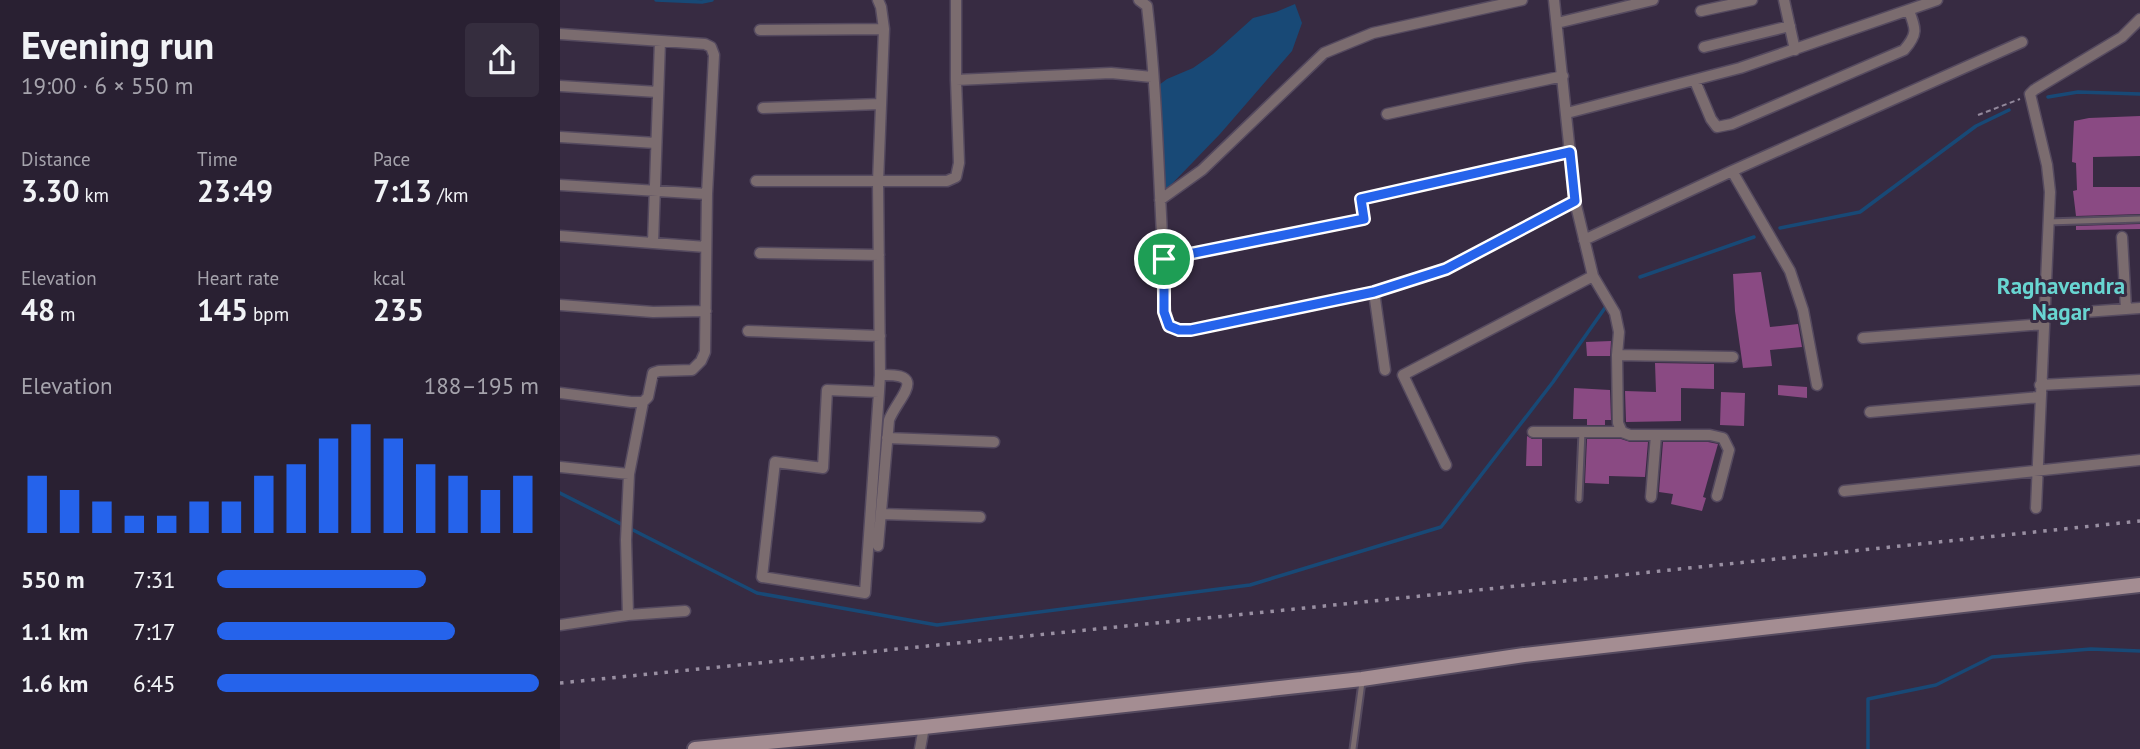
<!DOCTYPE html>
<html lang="en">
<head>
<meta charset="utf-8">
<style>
	body { margin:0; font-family:"PT Sans",sans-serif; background:#352d3e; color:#f1f3f6; height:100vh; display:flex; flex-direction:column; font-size:26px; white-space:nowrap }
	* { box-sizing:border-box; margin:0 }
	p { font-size:23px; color:#a5a3ac }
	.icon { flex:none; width:38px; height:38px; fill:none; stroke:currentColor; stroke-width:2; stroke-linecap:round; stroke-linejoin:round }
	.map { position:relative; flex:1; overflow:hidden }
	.sheet { display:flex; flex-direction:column; background:#292032; width:560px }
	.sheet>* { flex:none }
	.pin { position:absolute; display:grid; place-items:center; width:60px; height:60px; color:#fff; margin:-30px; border:4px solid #fff; border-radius:50%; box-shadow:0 2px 7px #0007 }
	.round { display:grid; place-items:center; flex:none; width:74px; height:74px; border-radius:7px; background:#352d3e }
	.headline { display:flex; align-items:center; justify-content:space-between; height:119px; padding:0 21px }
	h1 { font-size:38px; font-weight:700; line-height:52px }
	.metrics { display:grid; grid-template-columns:repeat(3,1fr); gap:10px; height:119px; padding:7px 21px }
	.metrics div { display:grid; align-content:center }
	.metrics b { font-size:30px; font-weight:700 }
	.metrics small { font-size:19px; font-weight:400 }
	.metrics p { font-size:19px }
	.chart { height:196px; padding:14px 21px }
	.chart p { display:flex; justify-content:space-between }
	.chart svg { width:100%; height:126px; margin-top:7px; stroke:#2563eb; stroke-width:6 }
	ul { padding:0 21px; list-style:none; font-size:23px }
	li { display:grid; grid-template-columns:112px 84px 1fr; align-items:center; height:52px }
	li i { height:18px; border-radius:9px; background:#2563eb }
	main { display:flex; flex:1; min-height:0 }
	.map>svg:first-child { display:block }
	.water { fill:#184976 }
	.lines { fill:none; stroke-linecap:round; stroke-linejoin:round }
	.stream { stroke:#184976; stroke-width:3.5 }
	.building { fill:#8a4a83 }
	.lane-casing { stroke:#554a5f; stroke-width:9 }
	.street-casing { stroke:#554a5f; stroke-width:13 }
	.secondary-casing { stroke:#554a5f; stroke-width:18 }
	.path { stroke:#93899c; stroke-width:2; stroke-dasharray:5 3.5; stroke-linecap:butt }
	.lane { stroke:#7b6c6f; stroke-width:5 }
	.street { stroke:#7b6c6f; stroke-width:10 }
	.secondary { stroke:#a48d92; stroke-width:14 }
	.rail { stroke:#998fa2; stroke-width:3.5; stroke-dasharray:3.5 7; stroke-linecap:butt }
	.route-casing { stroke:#fff; stroke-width:14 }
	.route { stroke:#2563eb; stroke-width:9 }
	.labels { text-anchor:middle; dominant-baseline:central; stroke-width:6; stroke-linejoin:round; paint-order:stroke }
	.quarter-label { font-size:23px; font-weight:bold; fill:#68d5d1; stroke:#372b42 }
</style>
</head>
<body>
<main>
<section class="sheet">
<div class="headline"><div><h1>Evening run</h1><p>19:00 · 6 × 550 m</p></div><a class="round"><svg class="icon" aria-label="share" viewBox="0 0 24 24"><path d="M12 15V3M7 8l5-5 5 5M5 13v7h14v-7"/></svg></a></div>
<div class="metrics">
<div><p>Distance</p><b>3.30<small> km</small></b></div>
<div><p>Time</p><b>23:49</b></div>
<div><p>Pace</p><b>7:13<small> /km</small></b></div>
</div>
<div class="metrics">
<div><p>Elevation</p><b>48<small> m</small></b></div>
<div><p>Heart rate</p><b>145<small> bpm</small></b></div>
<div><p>kcal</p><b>235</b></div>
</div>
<div class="chart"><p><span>Elevation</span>188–195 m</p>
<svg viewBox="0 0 160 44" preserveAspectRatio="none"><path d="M5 44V24M15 44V29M25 44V33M35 44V38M45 44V38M55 44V33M65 44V33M75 44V24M85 44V20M95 44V11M105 44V6M115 44V11M125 44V20M135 44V24M145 44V29M155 44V24"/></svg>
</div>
<ul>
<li><b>550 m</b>7:31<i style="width:65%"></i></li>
<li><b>1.1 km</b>7:17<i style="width:74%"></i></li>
<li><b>1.6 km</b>6:45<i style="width:100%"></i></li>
</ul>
</section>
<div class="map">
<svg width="1580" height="749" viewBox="0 0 1580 749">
	<rect width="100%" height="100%" fill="#372b42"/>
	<path class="water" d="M 735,4 L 742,23 L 732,51 L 660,134 L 606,190 L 599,131 L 599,85 L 607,79 L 633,68 L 653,54 L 693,18 L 716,12 Z"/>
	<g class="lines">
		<path class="stream" d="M 96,0 L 142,2 L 152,0
			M 1488,97 L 1518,92 L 1580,94
			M 1220,228 L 1300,212 L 1416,126 L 1449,110
			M 1080,277 L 1194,237
			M 0,493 L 61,524
			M 73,530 L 197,593 L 377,625 L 690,585 L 881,527 L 993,382 L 1047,305
			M 1308,749 L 1308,699 L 1376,685 L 1432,657 L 1531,649 L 1580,651"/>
	</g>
	<path class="building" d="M 1580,116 L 1580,156 L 1533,157 L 1533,187 L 1580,187 L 1580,214 L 1516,216 L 1513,191 L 1517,190 L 1516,163 L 1512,162 L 1514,121 L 1529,118 Z
		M 1580,224 L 1580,229 L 1516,230 L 1516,226 Z
		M 1201,272 L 1210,327 L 1238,324 L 1242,347 L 1210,350 L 1212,366 L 1183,368 L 1175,311 L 1173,274 Z
		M 1051,341 L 1050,356 L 1027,356 L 1026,342 Z
		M 1095,363 L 1154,364 L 1154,389 L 1121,388 L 1121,421 L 1066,422 L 1065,391 L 1096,392 Z
		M 1218,385 L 1247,387 L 1247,398 L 1218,395 Z
		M 1014,388 L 1050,390 L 1051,420 L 1045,420 L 1045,425 L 1027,425 L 1027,419 L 1013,419 Z
		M 1161,392 L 1185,393 L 1184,426 L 1160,425 Z
		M 967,436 L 972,439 L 982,439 L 982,466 L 966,466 Z
		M 1027,439 L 1061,439 L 1070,442 L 1088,442 L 1085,477 L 1049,476 L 1049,484 L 1025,483 Z
		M 1103,442 L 1148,442 L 1158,444 L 1143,497 L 1146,498 L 1142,511 L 1111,504 L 1113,494 L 1099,492 Z"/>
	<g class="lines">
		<g class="lane-casing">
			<path id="lane" d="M 1488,222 L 1580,219
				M 1019,499 L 1022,432
				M 793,749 L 802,682"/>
		</g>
		<g class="street-casing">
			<path id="street" d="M 318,0 L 321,7 L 324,29 L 318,182 L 320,375 L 319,392 L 305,593 L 202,577 L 215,462 L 263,468 L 267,390 L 319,392
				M 579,0 L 587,6 C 596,82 598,159 602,235 C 604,265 600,298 609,326 L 619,330 L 631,330 L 814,292 L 886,269 L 1015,201
				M 994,0 L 1015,201 L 1033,276 L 1055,313 L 1059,332 L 1057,355 L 1058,423 L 1062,432 L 1070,435 L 1150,435 L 1163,438 L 1169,450 L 1157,496
				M 1224,0 L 1235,50
				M 1141,11 L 1192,0
				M 997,23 L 1093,0
				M 200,30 L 324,29
				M 0,34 L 145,44 L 151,47 L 154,55 L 147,194 L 145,352 L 141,361 L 132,370 L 99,371 L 93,373 L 88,397 L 83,402 L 71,402 L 0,393
				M 1144,47 L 1230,26
				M 396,80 L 551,73 L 592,77
				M 1135,81 L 1151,119 L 1157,127 L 1172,124 L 1344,50 C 1358,34 1356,29 1349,11
				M 0,86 L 98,92
				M 203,108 L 320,104
				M 1007,113 L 1180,68 L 1377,0
				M 827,114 L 1003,76
				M 0,137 L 96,143
				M 1172,171 L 1230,271 L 1243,310 L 1257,385
				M 196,181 L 387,181 L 396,177 L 399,163 L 396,80 L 396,0
				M 0,185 L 147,194
				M 600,200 L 642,170 L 764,53 L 813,33 L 962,0
				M 0,236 L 146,247
				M 1562,237 L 1566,309
				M 1024,240 L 1172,171 L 1462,42
				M 93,243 L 100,41
				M 200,253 L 319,255
				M 604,259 L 804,219 L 801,199 L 1010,152
				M 814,292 L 825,370
				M 0,305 L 93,312 L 146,311
				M 1483,315 L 1580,308
				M 188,331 L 320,336
				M 1303,338 L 1483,324
				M 1057,355 L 1173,357
				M 1480,385 L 1580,380
				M 1310,412 L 1479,397
				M 973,432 L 1062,432
				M 327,438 L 434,442
				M 886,465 L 843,375 L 1033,276
				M 0,467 L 69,474
				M 1284,491 L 1580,460
				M 1091,497 L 1096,435
				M 1476,508 L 1490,192 L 1487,165 L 1470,94 L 1474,90 L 1562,37 L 1580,19
				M 321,514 L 420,517
				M 318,546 L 329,420 C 338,397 370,373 320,375
				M 68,615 L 66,540 L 69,474 L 83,402
				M 0,625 L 68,615 L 125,611
				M 360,749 L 364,727"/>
		</g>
		<g class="secondary-casing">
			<path id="secondary" d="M 135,749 L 364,727 L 802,679 L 964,655 L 1580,585"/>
		</g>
		<path class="path" d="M 1418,115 L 1460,99"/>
		<use href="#lane" class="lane"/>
		<use href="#street" class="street"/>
		<use href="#secondary" class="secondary"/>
		<path class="rail" d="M 0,683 L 755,607 L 1580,521"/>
	</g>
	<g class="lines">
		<g class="route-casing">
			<path id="route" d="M 1010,152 L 1015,201 L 886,269 L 814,292 L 631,330 L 619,330 L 609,326 L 604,312 L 604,259 L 804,219 L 801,199 Z"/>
		</g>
		<use href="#route" class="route"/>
	</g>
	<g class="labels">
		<g class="quarter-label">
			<text x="1501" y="285">Raghavendra<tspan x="1501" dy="26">Nagar</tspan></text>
		</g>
	</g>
</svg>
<div class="pin" style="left:604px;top:259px;background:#1e9e55"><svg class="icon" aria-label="arrive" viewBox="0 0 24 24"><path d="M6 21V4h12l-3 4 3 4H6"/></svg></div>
</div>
</main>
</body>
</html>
